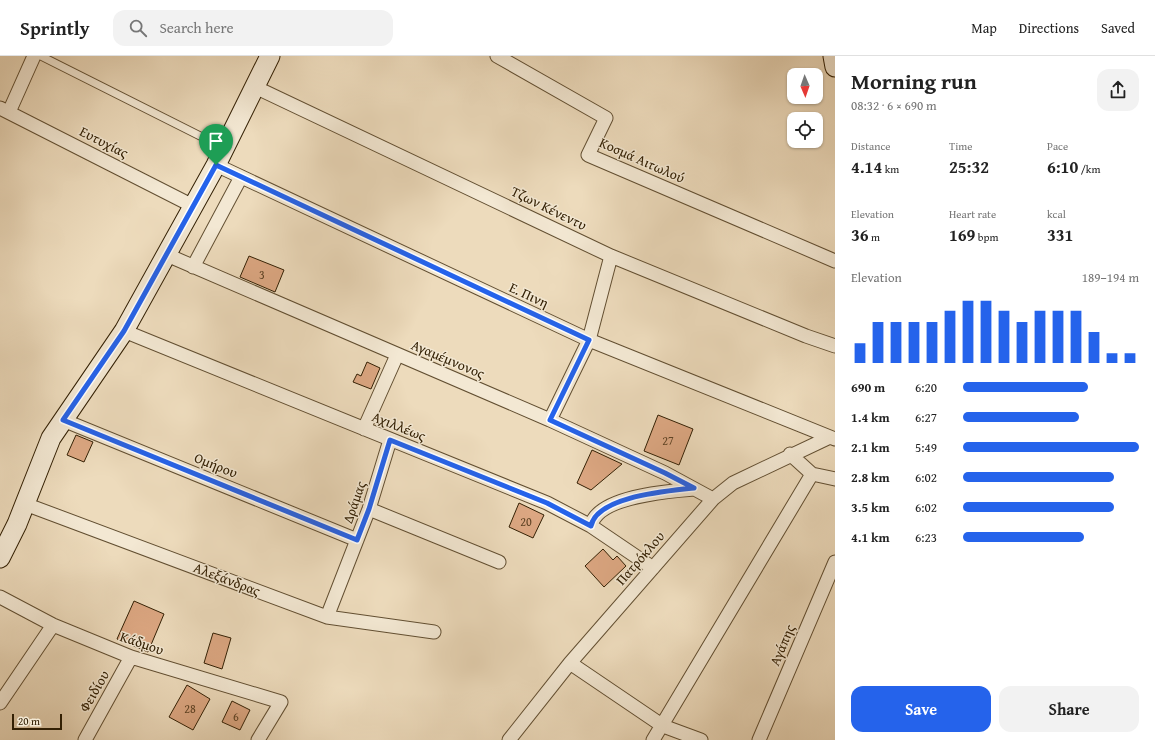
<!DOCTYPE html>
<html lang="en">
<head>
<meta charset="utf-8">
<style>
	body { margin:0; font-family:"Gentium Book Plus",serif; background:#f2f2f2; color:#222; height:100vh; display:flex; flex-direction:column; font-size:15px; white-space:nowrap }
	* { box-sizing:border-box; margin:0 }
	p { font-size:13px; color:#767676 }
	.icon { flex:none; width:22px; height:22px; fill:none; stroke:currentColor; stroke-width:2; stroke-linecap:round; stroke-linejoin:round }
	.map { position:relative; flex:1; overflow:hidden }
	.details { display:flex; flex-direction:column; background:#fff; width:320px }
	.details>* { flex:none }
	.needle { width:26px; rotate:178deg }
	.tools { position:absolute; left:787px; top:12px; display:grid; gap:8px }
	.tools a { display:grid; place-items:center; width:36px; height:36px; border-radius:8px; background:#fff; box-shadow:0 1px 3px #0004; font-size:20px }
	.scale { position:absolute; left:12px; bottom:10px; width:50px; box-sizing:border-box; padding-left:4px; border:2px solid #332004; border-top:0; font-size:11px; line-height:14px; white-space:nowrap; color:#332004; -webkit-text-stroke:3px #f3e8d3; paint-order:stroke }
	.pin { position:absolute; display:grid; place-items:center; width:34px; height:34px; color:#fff; margin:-41px -17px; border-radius:50% 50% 50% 0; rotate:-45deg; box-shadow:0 0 4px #0007 }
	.pin .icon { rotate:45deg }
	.round { display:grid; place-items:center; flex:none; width:42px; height:42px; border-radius:12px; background:#f2f2f2 }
	.head { display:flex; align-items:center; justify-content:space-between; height:68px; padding:0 16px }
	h1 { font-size:22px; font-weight:800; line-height:30px }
	.figures { display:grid; grid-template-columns:repeat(3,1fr); gap:6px; height:68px; padding:4px 16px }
	.figures div { display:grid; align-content:center }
	.figures b { font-size:17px; font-weight:800 }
	.figures small { font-size:11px; font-weight:400 }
	.figures p { font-size:11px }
	.chart { height:112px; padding:8px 16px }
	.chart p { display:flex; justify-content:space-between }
	.chart svg { width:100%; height:72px; margin-top:4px; stroke:#2563eb; stroke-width:6 }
	.cta { display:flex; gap:8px; margin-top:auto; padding:8px 16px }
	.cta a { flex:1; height:46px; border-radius:12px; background:#2563eb; color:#fff; font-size:16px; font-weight:800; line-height:46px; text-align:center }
	.cta a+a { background:#f2f2f2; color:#222 }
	ul { padding:0 16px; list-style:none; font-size:13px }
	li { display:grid; grid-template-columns:64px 48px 1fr; align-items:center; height:30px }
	li i { height:10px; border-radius:5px; background:#2563eb }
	header { display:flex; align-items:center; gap:24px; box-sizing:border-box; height:56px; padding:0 20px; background:#fff; border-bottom:1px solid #e0e0e0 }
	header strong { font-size:19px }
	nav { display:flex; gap:22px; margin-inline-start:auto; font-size:14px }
	.search { width:280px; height:36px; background:#f2f2f2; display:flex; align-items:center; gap:10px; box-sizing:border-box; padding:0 14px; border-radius:12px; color:#767676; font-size:15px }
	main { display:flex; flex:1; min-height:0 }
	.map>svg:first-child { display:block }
	.building { fill:#dca782; stroke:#332004 }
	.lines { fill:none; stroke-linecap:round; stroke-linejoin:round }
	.lane-casing { stroke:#624f32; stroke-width:9 }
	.street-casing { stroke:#624f32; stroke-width:15 }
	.secondary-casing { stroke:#332004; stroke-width:21 }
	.lane { stroke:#f3e8d3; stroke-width:7 }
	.street { stroke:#f3e8d3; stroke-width:13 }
	.secondary { stroke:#f3e8d3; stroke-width:19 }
	.route-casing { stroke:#fff; stroke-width:8 }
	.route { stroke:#2563eb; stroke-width:5 }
	.labels { text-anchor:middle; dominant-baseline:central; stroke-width:3; stroke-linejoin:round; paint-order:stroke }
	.number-label { font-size:12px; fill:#5d4224 }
	.street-label { font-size:14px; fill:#332004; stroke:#f3e8d3 }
</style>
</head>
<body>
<header>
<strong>Sprintly</strong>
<div class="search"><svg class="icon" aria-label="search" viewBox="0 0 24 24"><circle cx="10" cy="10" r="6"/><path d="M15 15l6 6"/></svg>Search here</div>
<nav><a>Map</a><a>Directions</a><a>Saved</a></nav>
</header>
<main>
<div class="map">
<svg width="835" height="684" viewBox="0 0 835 684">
	<rect width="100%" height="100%" fill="#eddbbc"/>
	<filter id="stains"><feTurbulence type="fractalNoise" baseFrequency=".005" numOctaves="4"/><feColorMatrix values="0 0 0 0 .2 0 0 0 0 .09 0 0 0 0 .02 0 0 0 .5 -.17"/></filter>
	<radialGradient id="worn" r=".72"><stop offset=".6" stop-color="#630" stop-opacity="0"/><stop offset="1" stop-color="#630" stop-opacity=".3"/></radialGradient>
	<path class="building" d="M 249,200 L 284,214 L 275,236 L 240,221 Z
		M 367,306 L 380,312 L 371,333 L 353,326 L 357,318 L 361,320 Z
		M 658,359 L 693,373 L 679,409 L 644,395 Z
		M 76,379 L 93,386 L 84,406 L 67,399 Z
		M 592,394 L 622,408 L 591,434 L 577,427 Z
		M 519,447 L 544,459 L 533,482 L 509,471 Z
		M 603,493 L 613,504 L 617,500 L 626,510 L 604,531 L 585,510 Z
		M 134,545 L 164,558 L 148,596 L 117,583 Z
		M 213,577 L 231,582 L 222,613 L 204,607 Z
		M 187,629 L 210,643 L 193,674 L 169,661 Z
		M 232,645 L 250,654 L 240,674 L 222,666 Z"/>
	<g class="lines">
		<g class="lane-casing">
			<path id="lane" d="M 41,0 L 224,92"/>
		</g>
		<g class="street-casing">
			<path id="street" d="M 497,0 L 606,62 L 588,99 L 835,205
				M 255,31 L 611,200 L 806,280 L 835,290
				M 0,52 L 193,150
				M 9,56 L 34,0
				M 216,109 L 589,284 L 835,383
				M 167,199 L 550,364 L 665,417 L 713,443
				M 193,211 L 241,121
				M 124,275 L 547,447 L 591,470 L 653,512
				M 63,364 L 357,484
				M 550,364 L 589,284 L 611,200
				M 364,373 L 397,299
				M 790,398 L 812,418 L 835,423
				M 25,448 L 327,561 L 434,576
				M 369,453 L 499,506
				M 591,470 C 597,440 670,435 694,433
				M 0,541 L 53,569 L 131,601 L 281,646 L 258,684
				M 327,561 L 369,453 L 390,384
				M 570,607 L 663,670 L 701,684
				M 0,647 L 53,569
				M 85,684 L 131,601
				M 509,684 L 570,607 L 713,443 L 733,427 L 828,382
				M 653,684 L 812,418
				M 759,684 L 835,506"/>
		</g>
		<g class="secondary-casing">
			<path id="secondary" d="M 833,0 L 835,11
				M 0,502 L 17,468 L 51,382 L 124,275 L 216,109 L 270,0"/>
		</g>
		<use href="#lane" class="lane"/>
		<use href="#street" class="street"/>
		<use href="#secondary" class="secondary"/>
	</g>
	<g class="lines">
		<g class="route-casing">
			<path id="route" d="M 216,109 L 589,284 L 550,364 L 665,417 L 694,432 C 669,435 597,440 591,470 L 547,447 L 390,384 L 369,453 L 357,484 L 63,364 L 124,275 Z"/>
		</g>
		<use href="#route" class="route"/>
	</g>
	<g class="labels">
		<g class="number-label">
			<text x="262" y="218">3</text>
			<text x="668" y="384">27</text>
			<text x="526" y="465">20</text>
			<text x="190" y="652">28</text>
			<text x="236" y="660">6</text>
		</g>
		<g class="street-label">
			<text transform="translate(104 86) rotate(27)">Ευτυχίας</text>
			<text transform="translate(642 104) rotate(24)">Κοσμά Αιτωλού</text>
			<text transform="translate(549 152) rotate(26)">Τζων Κένεντυ</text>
			<text transform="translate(529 239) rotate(25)">Ε. Πινη</text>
			<text transform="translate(448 303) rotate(23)">Αγαμέμνονος</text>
			<text transform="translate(399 370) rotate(22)">Αχιλλέως</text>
			<text transform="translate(216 409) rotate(22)">Ομήρου</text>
			<text transform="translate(354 446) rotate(-71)">Δράμας</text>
			<text transform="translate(640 502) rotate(-49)">Πατρόκλου</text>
			<text transform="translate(227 523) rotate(21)">Αλεξάνδρας</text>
			<text transform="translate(142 587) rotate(19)">Κάδμου</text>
			<text transform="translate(782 589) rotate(-67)">Αγάπης</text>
			<text transform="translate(94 635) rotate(-60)">Φειδίου</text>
		</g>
	</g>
	<rect width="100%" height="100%" filter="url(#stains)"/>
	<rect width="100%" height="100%" fill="url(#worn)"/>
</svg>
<div class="tools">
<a><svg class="needle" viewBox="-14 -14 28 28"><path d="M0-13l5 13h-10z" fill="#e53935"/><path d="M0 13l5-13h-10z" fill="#767676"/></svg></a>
<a><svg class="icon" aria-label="locate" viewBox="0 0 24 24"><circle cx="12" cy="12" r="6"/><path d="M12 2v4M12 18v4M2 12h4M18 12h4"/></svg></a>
</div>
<div class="scale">20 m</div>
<div class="pin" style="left:216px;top:109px;background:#1e9e55"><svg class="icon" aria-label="arrive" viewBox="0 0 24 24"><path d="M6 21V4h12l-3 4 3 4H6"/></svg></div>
</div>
<section class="details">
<div class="head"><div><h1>Morning run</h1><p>08:32 · 6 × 690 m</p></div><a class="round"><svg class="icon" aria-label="share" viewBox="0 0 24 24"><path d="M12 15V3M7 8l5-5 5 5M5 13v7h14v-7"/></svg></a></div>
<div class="figures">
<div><p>Distance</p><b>4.14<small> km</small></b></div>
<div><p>Time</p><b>25:32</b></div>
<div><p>Pace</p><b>6:10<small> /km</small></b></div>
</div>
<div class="figures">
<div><p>Elevation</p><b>36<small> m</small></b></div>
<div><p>Heart rate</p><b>169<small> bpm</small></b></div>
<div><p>kcal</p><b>331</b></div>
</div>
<div class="chart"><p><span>Elevation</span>189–194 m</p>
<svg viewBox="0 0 160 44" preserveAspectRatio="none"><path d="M5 44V32M15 44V19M25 44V19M35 44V19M45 44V19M55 44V12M65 44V6M75 44V6M85 44V12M95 44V19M105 44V12M115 44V12M125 44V12M135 44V25M145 44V38M155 44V38"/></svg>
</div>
<ul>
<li><b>690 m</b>6:20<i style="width:71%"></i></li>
<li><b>1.4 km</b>6:27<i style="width:66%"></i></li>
<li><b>2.1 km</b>5:49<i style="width:100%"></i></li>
<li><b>2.8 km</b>6:02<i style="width:86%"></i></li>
<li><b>3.5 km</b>6:02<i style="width:86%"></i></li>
<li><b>4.1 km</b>6:23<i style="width:69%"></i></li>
</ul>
<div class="cta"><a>Save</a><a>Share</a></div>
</section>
</main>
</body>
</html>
